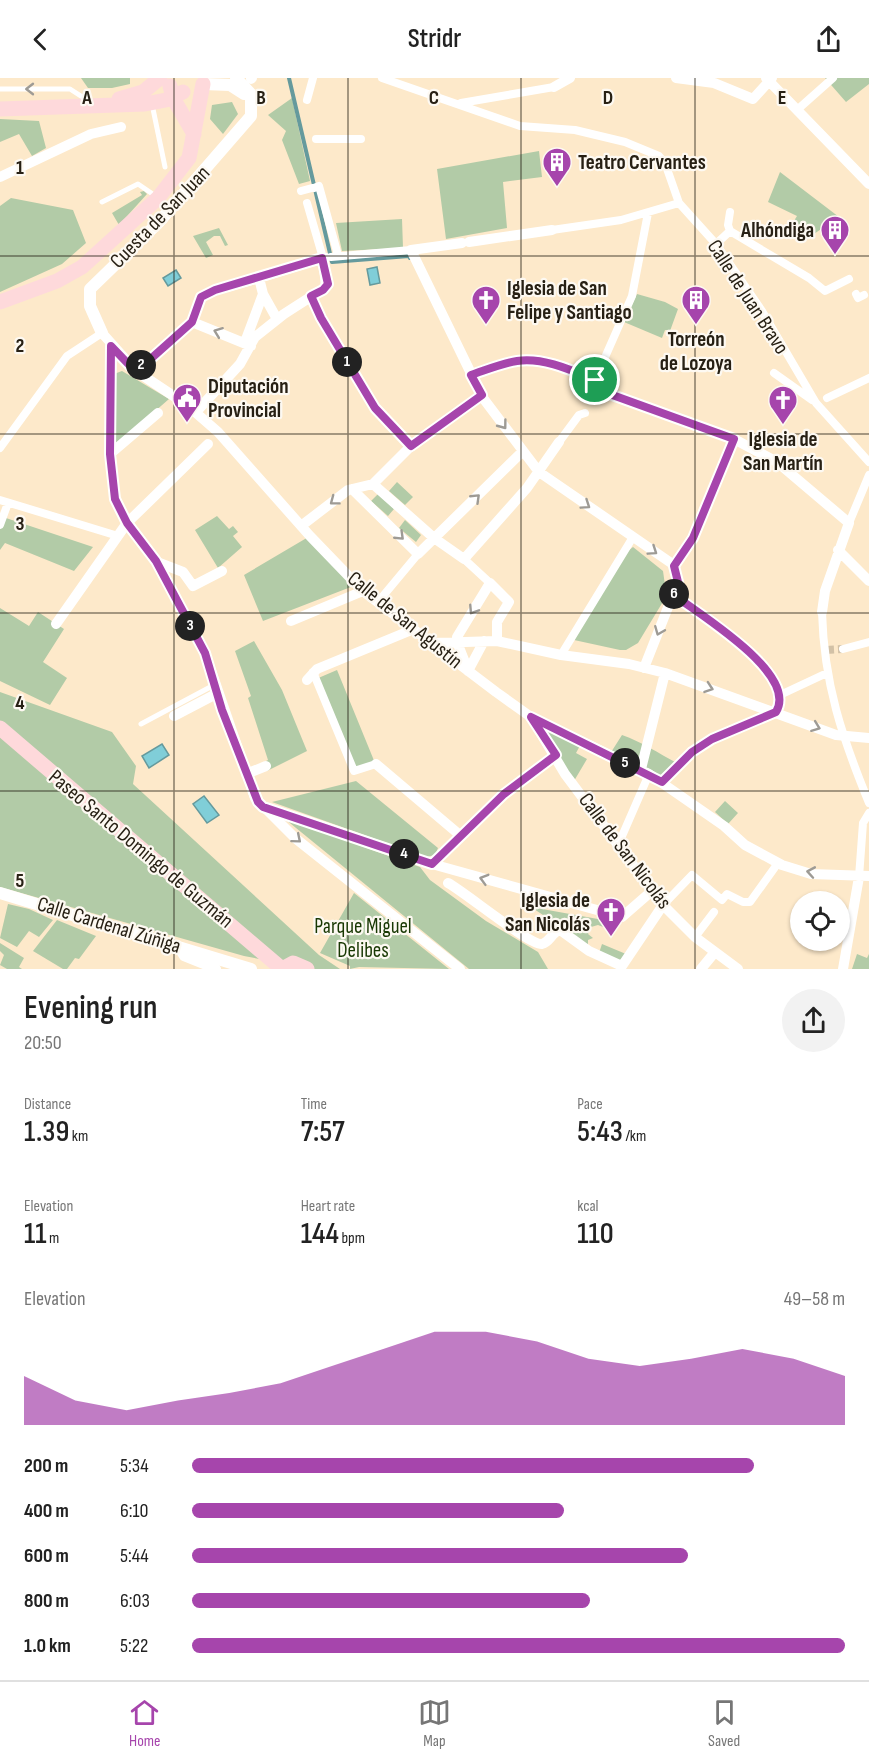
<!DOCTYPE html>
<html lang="en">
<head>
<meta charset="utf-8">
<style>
	body { margin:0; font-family:"Sofia Sans Condensed",sans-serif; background:#f2f2f2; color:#222; height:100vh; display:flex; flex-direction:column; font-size:22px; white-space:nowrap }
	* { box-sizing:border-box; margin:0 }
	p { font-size:20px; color:#767676 }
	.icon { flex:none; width:33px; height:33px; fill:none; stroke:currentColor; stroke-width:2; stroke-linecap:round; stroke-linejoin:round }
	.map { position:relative; height:891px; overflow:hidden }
	.sheet { display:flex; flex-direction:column; background:#fff; flex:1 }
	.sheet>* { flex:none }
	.tools { position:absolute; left:790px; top:813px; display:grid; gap:12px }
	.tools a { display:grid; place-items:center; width:60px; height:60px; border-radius:50%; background:#fff; box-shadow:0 2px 4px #0004; font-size:30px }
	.pin { position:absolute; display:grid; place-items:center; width:51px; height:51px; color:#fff; margin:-26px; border:3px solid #fff; border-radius:50%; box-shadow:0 2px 6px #0007 }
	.km { position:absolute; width:30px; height:30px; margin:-15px; border-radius:50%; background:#222; color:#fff; font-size:16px; line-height:30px; text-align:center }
	.round { display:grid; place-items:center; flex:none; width:63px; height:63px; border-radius:32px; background:#f2f2f2 }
	.head { display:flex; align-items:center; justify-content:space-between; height:102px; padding:0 24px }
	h1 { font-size:33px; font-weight:600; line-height:45px }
	.stats { display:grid; grid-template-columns:repeat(3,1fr); gap:9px; height:102px; padding:6px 24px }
	.stats div { display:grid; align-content:center }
	.stats b { font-size:30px; font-weight:600 }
	.stats small { font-size:16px; font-weight:400 }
	.stats p { font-size:16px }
	.chart { height:168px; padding:12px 24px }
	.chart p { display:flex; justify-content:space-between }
	.chart svg { width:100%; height:108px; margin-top:6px; fill:#a645ac; opacity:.7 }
	ul { padding:0 24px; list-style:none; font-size:20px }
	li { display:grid; grid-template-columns:96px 72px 1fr; align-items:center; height:45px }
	li i { height:15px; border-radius:8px; background:#a645ac }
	header { display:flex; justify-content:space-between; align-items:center; height:78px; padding:0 24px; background:#fff; font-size:27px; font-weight:600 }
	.tab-bar { display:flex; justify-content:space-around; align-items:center; height:84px; border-top:2px solid #e0e0e0; background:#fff; font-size:16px; color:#767676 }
	.tab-bar a { display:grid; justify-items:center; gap:3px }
	.tab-bar .on { color:#a645ac }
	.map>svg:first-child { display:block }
	.green { fill:#b2cba7 }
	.water { fill:#80ced8; stroke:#659a9d; stroke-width:1.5 }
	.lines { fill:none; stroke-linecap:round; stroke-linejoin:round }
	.stream { stroke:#659a9d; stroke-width:4 }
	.pedestrian-tunnel { stroke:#d2c1a6; stroke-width:8; stroke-dasharray:8 4; stroke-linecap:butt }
	.service { stroke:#fff; stroke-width:5 }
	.pedestrian { stroke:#fff; stroke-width:8 }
	.minor { stroke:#fff; stroke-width:10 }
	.tertiary { stroke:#fff; stroke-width:12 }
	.primary { stroke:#fed9db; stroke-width:15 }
	.oneway { stroke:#9e9b95 }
	.route-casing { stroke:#fff; stroke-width:12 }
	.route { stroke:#a645ac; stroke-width:8 }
	.grid { fill:none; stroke:#272014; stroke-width:1.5; stroke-opacity:0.55 }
	.labels { text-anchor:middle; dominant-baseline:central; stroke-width:4.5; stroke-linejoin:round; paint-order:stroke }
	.poi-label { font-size:21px; font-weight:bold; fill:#272014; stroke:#fdf9f2; text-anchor:start }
	.street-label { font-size:21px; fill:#272014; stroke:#fdf9f2 }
	.park-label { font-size:21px; fill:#183803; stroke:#fdf9f2 }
	.grid-label { font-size:20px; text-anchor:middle; font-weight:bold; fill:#272014; stroke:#fdf9f2; stroke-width:4.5; stroke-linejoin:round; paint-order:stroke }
</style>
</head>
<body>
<header><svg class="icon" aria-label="back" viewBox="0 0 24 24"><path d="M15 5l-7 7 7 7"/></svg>Stridr<svg class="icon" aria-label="share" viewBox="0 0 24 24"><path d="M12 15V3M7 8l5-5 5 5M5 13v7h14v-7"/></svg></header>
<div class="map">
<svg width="869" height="891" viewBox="0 0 869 891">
	<rect width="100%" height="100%" fill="#fde9ca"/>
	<path class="green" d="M 81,0 L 130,0 L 130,6 L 112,10 L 88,10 Z
		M 825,0 L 869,0 L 869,6 L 846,24 Z
		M 292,20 L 310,103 L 299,106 L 282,62 L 286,53 L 268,37 Z
		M 232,24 L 238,36 L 223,56 L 210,41 L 212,27 Z
		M 0,41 L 39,43 L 46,70 L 32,78 L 19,56 L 0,64 Z
		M 539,73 L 542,99 L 503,104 L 507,150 L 446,161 L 437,91 Z
		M 780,94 L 839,139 L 805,162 L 789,151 L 797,138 L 768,124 Z
		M 144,113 L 147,116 L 119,147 L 112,135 L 142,117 L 140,114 Z
		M 11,120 L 73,132 L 86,165 L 62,186 L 0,214 L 0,128 Z
		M 402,141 L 403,170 L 342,173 L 336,145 Z
		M 219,150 L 228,167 L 225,168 L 220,158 L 214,158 L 206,164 L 213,177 L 206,180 L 193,158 Z
		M 637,216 L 665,224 L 678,231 L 670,253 L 665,252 L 662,260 L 624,244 Z
		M 122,293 L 169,321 L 114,369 L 114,296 Z
		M 397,404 L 413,419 L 405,427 L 389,413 Z
		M 378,416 L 394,431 L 388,438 L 371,423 Z
		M 0,438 L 93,469 L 74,493 L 5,465 L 0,472 Z
		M 217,438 L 229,451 L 233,448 L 238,454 L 233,458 L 242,469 L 218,490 L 195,452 Z
		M 405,442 L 421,457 L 416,464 L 399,450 Z
		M 310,458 L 356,507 L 263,543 L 244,497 Z
		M 633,469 L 663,493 L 666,514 L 664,522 L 638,565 L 626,572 L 620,572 L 574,562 L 628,473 Z
		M 0,530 L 29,548 L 38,534 L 64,551 L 43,584 L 67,600 L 50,627 L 0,603 Z
		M 254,563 L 282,612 L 307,673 L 267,693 L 264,684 L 268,682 L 248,620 L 251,618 L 235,573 Z
		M 337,592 L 375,685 L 354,693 L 316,601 Z
		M 0,614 L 112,654 L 136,688 L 133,706 L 319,877 L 340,891 L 293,891 L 281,885 L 244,878 L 0,809 Z
		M 544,648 L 582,664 L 576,675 L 587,681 L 574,703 L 558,679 Z
		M 622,657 C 642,664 658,675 677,685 L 665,703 L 645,700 L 608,679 Z
		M 356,703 L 438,770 L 435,777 L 426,779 L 272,724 Z
		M 725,723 L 738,735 L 728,746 L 715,734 Z
		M 285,741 L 420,789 L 430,802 L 486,843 L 538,874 L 548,891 L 469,891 Z
		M 354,815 L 449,891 L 359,889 L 350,891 L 350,888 L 320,875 Z
		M 8,826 L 29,831 L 53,842 L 39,859 L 29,853 L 17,869 L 0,860 Z
		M 531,829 L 609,843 L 606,850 L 598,847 L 591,849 L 588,856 L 593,860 L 588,862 L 588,867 Z
		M 57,842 L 96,858 L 79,881 L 75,880 L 67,891 L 63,891 L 33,873 Z
		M 0,865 L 24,880 L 19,889 L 22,891 L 7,891 L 0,887 L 4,877 L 0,873 Z
		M 602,866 L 626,876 L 622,883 L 599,875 Z
		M 857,876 L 867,880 L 869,876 L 869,891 L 852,891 Z"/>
	<path class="water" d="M 377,189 L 380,205 L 370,207 L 367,191 Z
		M 176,192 L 181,200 L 168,208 L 163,200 Z
		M 162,666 L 169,677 L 149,690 L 142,678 Z
		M 204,718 L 219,737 L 207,745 L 193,726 Z"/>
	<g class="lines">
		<path class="stream" d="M 289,0 L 332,184 L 409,178 L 410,180"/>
		<path class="pedestrian-tunnel" d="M 826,572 L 843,571"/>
		<path class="service" d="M 0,11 L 70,11 L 87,22
			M 152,26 L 165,89
			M 102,124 L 138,106 L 157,119
			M 141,646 L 216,606"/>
		<path class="pedestrian" d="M 382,0 L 520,48 L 575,52 L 625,64 L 659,78 L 665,85 L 679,125 L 716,166 L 762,233 L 816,325 L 869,384
			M 307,22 L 313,0
			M 461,25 L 554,9
			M 797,32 L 833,0
			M 316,61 L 361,61
			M 314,110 L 319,108 L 338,177
			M 301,113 L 312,110
			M 307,125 L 323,180 L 326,179
			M 730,134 L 728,147 L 730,153
			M 552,152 L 621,142 L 679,125
			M 716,166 L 730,153 L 809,200 L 825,213 L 849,201
			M 331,179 L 411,172
			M 856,216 L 858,220 L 864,217
			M 192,244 L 201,219 L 227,209
			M 774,295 L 812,322
			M 595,302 L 632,218 L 648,135
			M 827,320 L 869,300
			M 559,364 L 579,337 L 585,335
			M 0,370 L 67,278 L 102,255
			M 0,422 L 118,458
			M 849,445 L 869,397
			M 0,447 L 8,425
			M 464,481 L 490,505
			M 378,524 L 418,476
			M 822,534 C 824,606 842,659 869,725
			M 843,571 L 869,564
			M 561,577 L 633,459
			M 313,594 L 354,693 L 376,686
			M 780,617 L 827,595
			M 662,704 L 692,674 L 712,661 L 776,634
			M 619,765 L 649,696
			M 859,799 L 863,745 L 869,735
			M 663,827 L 692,797 L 722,822 L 727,816 L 743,824 L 750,824 L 778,785
			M 695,859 L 714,834"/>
		<path class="minor" d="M 676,0 L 714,5 L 753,21 L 772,0
			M 766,0 L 869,106
			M 251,1 L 252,0
			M 554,9 L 570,0
			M 0,99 L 91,56 L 121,49
			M 469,164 L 552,152
			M 462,165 L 411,172 L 483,320 L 539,394 L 674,487 L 678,504 L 644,590
			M 227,209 L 259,200
			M 311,218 L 321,240 L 375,330 L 411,368
			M 102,255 L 136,293 L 187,327 L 218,354 L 310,458 L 363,513 L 496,614 L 531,639 L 649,696 L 724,748 L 745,767 L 782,787 L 811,796 L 869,798
			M 245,264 L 263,216
			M 111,268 L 110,376 L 115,421 L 127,445 L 156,483 L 205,575 L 255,720 L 295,760 L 460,891
			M 136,293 L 192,244 L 251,268
			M 471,297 C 486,292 502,285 517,283 C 543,279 571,292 595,302 L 593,310 L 734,361 L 777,384 L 849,445 L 825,513 L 822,534
			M 196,334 L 240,286 L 255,259 L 284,236 L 326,209 L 323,180 L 259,200 L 263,216 L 277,241
			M 110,376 L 158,335
			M 373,406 L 434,460 L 464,481 L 527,410 L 559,364
			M 352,411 L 418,476 L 523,373
			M 301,448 L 348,412 L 373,406 L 411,368 L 482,317
			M 838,472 L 869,503
			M 157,484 L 183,494 L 193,508 L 222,493
			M 674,487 L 693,460 L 734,361
			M 674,517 C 699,536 799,596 776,634
			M 291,543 L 363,513
			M 56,546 L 127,445 L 208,366
			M 433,565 L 497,563 L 561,577 L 629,586 L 665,595 L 836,657 L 869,660
			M 468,592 L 457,564 L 457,559 L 490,505 L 509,524 L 497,544 L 497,563
			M 468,593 L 484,563
			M 307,602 L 317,591 L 414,551
			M 174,638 L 218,615
			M 531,639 L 565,696 L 663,827 L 695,859 L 738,891
			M 376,686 L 461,758
			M 641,691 L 665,595
			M 246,696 L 266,688
			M 266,730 L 432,786 L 622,839 L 653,812
			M 432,786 L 504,716 L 556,677
			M 448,805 C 465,814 530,868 542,866 C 550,864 552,854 560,852 L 589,873 L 622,888 L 663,827
			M 177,867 L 184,878 L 216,891
			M 701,891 L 715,874
			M 843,891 L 859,799"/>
		<path class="tertiary" d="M 203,6 L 230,7 L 244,16
			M 102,255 L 90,228 L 90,211 L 159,144 L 251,38 L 251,16 L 236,0
			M 0,815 L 251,891"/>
		<path class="primary" d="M 170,8 L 173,20 L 194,56
			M 119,21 L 143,14 L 160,0
			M 0,31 L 145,26 L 166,22 L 183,14
			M 0,224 L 57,203 L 82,189 L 158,120 L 189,80 L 203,6
			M 0,650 L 282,891
			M 282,891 L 293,885 L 307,891"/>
	</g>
	<defs><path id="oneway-chevron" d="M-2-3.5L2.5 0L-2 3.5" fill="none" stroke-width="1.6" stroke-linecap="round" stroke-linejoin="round" transform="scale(1.5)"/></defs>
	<g class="oneway">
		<use href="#oneway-chevron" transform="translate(30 11) rotate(-180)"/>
		<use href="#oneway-chevron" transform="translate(218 254) rotate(-159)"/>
		<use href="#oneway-chevron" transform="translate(503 347) rotate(53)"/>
		<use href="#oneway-chevron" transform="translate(476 420) rotate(-44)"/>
		<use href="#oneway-chevron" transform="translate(334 423) rotate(143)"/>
		<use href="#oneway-chevron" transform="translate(586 427) rotate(34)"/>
		<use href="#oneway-chevron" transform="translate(400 458) rotate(44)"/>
		<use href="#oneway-chevron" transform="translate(653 473) rotate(34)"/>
		<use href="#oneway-chevron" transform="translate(473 532) rotate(123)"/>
		<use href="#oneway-chevron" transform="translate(659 553) rotate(112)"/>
		<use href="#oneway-chevron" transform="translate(709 610) rotate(19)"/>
		<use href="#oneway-chevron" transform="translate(816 649) rotate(21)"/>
		<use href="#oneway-chevron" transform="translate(297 761) rotate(40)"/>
		<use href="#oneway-chevron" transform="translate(811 794) rotate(-170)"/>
		<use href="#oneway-chevron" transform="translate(484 801) rotate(-164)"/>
	</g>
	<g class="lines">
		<g class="route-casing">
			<path id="route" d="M 322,180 L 328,206 L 323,212 L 311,218 L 321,240 L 375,330 L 411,368 L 482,317 L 471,297 C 486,292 502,285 517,283 C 543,279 571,292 595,302 L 593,310 L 734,361 L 693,460 L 674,488 L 678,504 L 674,517 C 700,537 799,596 776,634 L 712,661 L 692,674 L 662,704 L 531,639 L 556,677 L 504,716 L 432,786 L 263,729 L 258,724 L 222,632 L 205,575 L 156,483 L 127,445 L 115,421 L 110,376 L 111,268 L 136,294 L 192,244 L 201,219 L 215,212 Z"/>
		</g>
		<use href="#route" class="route"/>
	</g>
	<path class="grid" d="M 174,0 L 174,891M 348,0 L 348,891M 521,0 L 521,891M 695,0 L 695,891M 0,178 L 869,178M 0,356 L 869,356M 0,535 L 869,535M 0,713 L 869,713"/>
	<defs>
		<g id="building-pin" transform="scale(1.5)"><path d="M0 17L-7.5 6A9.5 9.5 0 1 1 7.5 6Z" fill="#a645ac" stroke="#fdf9f2"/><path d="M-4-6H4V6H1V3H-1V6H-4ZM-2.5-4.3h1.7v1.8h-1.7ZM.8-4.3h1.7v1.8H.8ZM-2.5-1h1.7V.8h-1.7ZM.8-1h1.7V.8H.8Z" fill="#fff"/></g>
		<g id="church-pin" transform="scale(1.5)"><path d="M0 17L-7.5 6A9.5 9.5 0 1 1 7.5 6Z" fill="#a645ac" stroke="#fdf9f2"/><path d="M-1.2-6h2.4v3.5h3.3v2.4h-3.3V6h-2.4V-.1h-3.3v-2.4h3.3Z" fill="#fff"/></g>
		<g id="civic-pin" transform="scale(1.5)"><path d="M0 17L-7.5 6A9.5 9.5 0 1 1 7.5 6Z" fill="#a645ac" stroke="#fdf9f2"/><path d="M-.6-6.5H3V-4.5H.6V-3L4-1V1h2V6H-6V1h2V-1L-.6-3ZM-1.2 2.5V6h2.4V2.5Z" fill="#fff"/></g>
	</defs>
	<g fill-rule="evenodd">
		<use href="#building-pin" x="557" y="84"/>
		<use href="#building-pin" x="835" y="152"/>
		<use href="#church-pin" x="486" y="222"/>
		<use href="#building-pin" x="696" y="222"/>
		<use href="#civic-pin" x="187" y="320"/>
		<use href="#church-pin" x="783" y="322"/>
		<use href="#church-pin" x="611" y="834"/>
	</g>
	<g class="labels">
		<g class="poi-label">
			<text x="578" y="84">Teatro Cervantes</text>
			<text x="814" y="152" text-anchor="end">Alhóndiga</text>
			<text x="507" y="210">Iglesia de San<tspan x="507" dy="24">Felipe y Santiago</tspan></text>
			<text x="696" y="261" text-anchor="middle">Torreón<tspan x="696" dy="24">de Lozoya</tspan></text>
			<text x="208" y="308">Diputación<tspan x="208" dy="24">Provincial</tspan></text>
			<text x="783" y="361" text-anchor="middle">Iglesia de<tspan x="783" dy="24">San Martín</tspan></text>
			<text x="590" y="822" text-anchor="end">Iglesia de<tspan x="590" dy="24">San Nicolás</tspan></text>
		</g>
		<g class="street-label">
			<text transform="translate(160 139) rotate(-46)">Cuesta de San Juan</text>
			<text transform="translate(748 219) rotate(57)">Calle de Juan Bravo</text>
			<text transform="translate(405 542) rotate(39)">Calle de San Agustín</text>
			<text transform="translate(141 771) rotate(40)">Paseo Santo Domingo de Guzmán</text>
			<text transform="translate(625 773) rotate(53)">Calle de San Nicolás</text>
			<text transform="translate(109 847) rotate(17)">Calle Cardenal Zúñiga</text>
		</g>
		<g class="park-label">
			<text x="363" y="848">Parque Miguel<tspan x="363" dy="24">Delibes</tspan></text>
		</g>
	</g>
	<g class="grid-label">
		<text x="87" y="26">A</text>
		<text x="261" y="26">B</text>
		<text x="434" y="26">C</text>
		<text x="608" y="26">D</text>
		<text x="782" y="26">E</text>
		<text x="20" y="96">1</text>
		<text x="20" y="274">2</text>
		<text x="20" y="452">3</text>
		<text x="20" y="631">4</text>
		<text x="20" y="809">5</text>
	</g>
</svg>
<div class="tools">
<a><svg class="icon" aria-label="locate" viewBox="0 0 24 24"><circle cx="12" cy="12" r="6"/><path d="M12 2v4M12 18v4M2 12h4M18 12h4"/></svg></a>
</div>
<div class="pin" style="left:595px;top:302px;background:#1e9e55"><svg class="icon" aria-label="arrive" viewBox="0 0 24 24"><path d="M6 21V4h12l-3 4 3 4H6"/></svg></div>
<b class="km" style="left:347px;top:284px">1</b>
<b class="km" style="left:141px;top:287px">2</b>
<b class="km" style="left:190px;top:548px">3</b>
<b class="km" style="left:404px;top:776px">4</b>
<b class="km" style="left:625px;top:685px">5</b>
<b class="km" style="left:674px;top:516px">6</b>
</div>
<section class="sheet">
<div class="head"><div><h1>Evening run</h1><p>20:50</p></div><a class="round"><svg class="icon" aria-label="share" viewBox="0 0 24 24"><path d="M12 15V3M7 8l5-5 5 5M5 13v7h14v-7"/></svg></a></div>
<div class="stats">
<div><p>Distance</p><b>1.39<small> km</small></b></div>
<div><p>Time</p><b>7:57</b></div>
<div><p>Pace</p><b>5:43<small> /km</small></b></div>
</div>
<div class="stats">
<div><p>Elevation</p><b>11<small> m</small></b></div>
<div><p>Heart rate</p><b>144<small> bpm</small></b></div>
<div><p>kcal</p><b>110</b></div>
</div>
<div class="chart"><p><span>Elevation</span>49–58 m</p>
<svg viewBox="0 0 160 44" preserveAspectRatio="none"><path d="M0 44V24L10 34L20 38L30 34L40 31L50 27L60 20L70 13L80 6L90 6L100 10L110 17L120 20L130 17L140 13L150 17L160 24V44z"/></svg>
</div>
<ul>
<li><b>200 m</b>5:34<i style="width:86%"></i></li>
<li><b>400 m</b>6:10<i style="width:57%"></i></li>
<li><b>600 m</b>5:44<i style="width:76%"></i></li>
<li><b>800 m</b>6:03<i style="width:61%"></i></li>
<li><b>1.0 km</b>5:22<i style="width:100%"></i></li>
</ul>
</section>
<nav class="tab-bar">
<a class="on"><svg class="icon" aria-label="home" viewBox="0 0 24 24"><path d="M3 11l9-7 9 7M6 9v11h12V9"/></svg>Home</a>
<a><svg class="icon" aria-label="map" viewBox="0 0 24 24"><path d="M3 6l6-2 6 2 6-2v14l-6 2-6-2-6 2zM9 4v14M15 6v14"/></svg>Map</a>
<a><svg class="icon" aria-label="saved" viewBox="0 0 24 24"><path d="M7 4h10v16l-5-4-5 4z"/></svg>Saved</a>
</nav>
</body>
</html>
